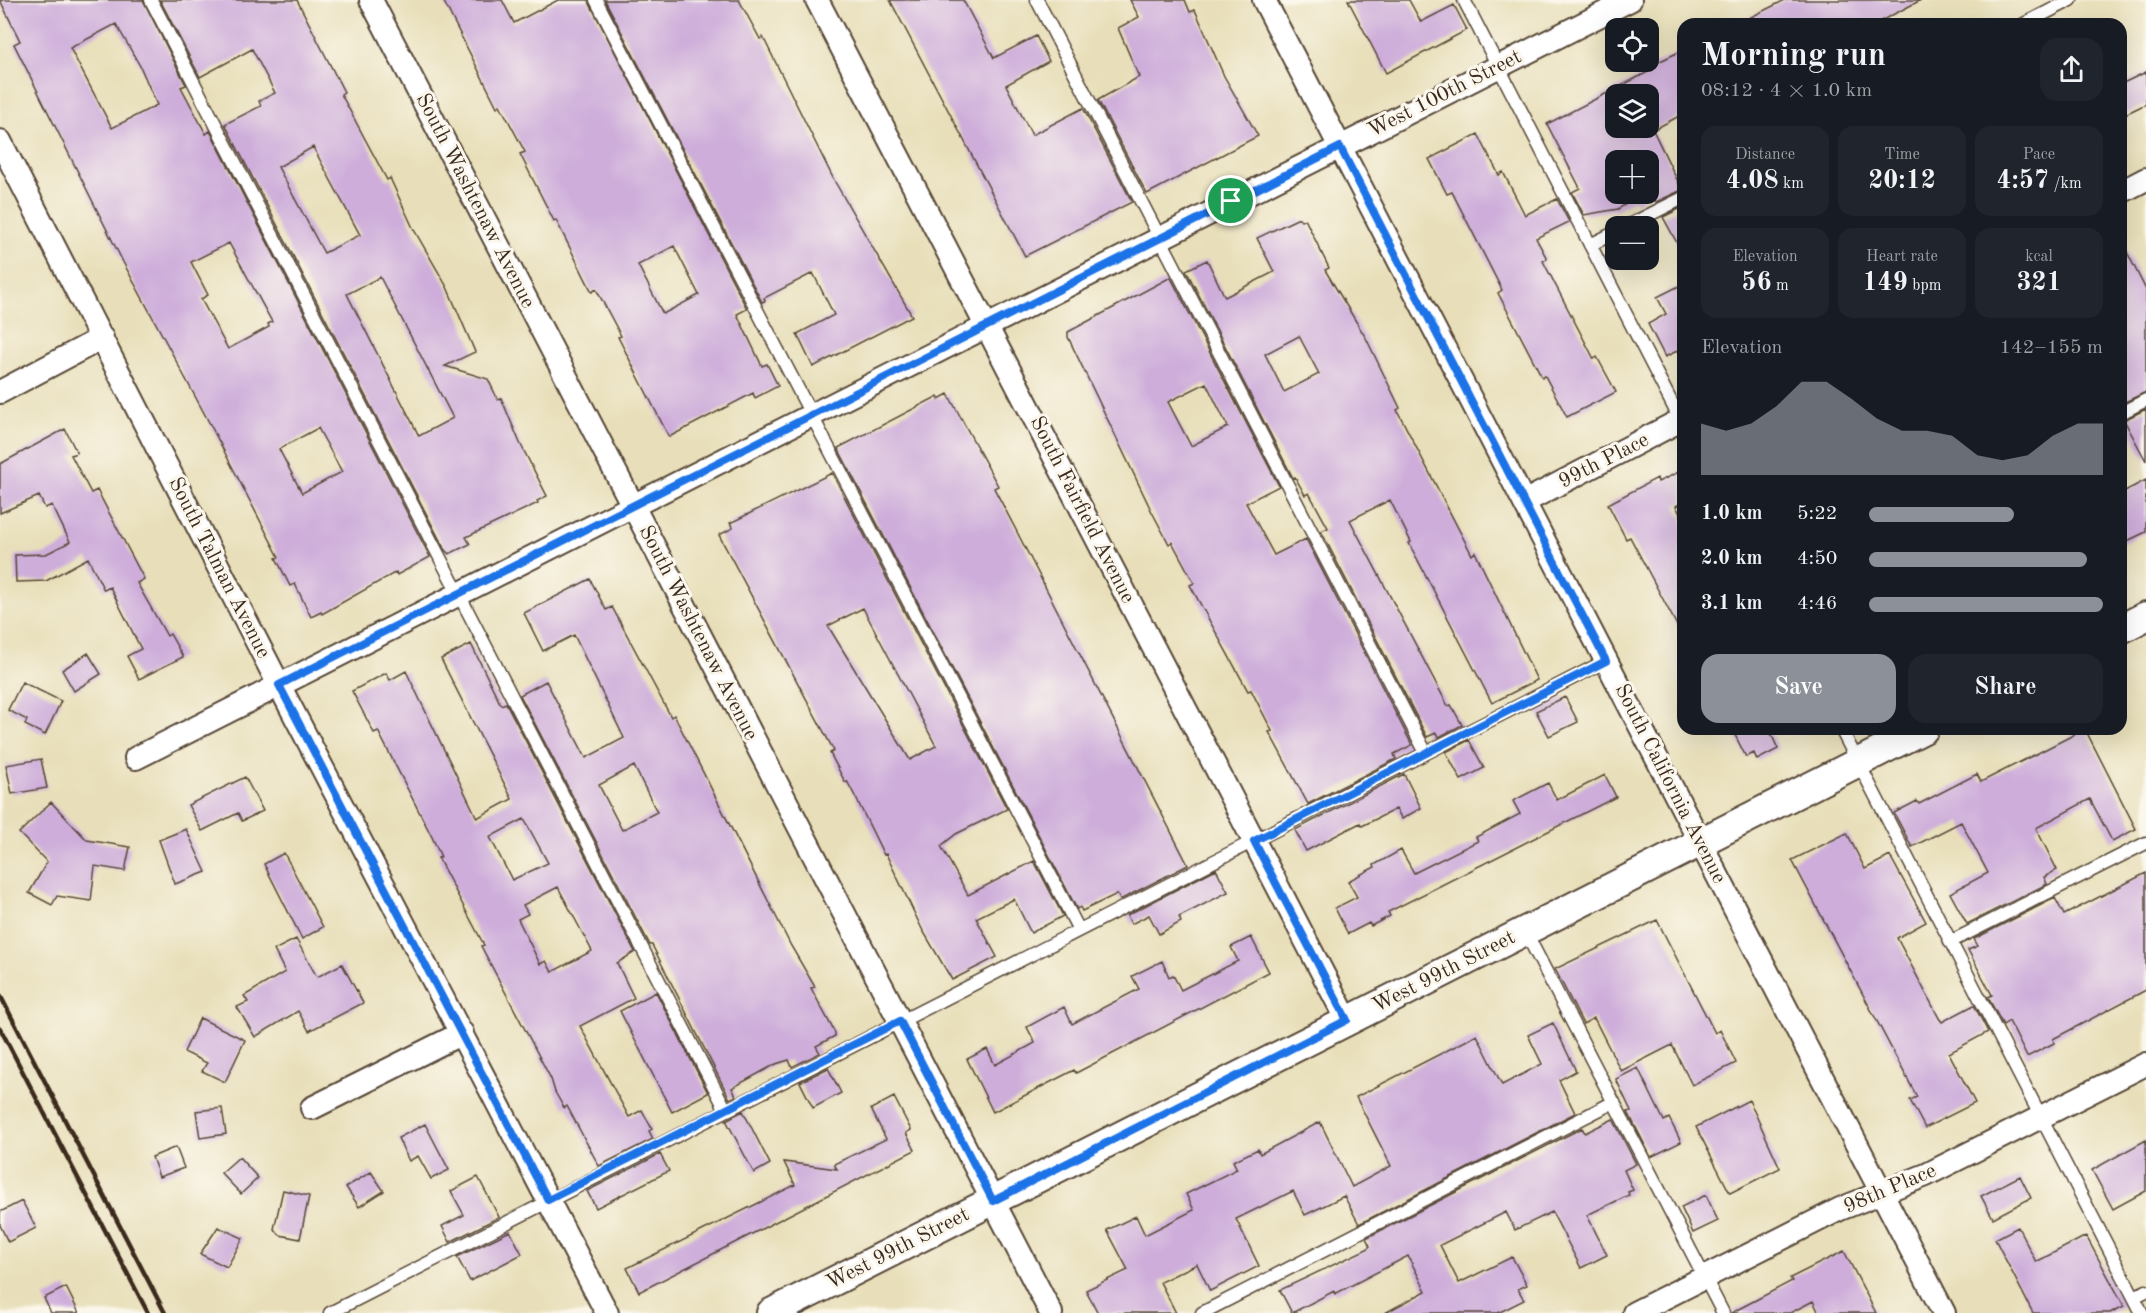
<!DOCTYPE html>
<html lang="en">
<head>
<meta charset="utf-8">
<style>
	body { margin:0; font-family:"Old Standard TT",serif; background:#20242c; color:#f1f3f6; height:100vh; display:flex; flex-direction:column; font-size:22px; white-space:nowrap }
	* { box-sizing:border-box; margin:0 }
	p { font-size:20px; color:#9ea1a6 }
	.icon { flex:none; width:33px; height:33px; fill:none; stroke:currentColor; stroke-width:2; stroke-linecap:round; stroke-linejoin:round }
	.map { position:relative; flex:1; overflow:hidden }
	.sheet { position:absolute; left:1677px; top:18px; width:450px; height:717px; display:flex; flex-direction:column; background:#171b24; border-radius:18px; box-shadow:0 6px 24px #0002 }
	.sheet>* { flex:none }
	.buttons { position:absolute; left:1605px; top:18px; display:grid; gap:12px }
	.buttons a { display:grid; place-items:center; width:54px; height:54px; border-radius:12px; background:#171b24; box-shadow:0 6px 24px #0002; font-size:30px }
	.pin { position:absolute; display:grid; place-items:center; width:51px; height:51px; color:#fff; margin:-26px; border:3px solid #fff; border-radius:50%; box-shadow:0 2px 6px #0007 }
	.round { display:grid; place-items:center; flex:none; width:63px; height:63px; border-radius:18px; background:#20242c }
	.head { display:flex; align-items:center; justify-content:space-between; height:102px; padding:0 24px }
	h1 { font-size:33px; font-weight:600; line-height:45px }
	.figures { display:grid; grid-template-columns:repeat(3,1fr); gap:9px; height:102px; padding:6px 24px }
	.figures div { display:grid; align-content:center; border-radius:15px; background:#20242c; text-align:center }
	.figures b { font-size:26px; font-weight:600 }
	.figures small { font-size:16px; font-weight:400 }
	.figures p { font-size:16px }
	.chart { height:168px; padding:12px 24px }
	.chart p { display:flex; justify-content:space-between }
	.chart svg { width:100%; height:108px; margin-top:6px; fill:#8c9099; opacity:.7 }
	.action { display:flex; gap:12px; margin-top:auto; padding:12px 24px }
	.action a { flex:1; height:69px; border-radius:18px; background:#8c9099; color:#fff; font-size:24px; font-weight:600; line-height:69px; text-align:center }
	.action a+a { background:#20242c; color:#f1f3f6 }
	ul { padding:0 24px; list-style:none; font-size:20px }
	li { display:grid; grid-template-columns:96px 72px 1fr; align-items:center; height:45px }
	li i { height:15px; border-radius:8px; background:#8c9099 }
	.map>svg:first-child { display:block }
	.building { fill:#ceadda; fill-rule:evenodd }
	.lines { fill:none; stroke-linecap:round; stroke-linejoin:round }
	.service-casing { stroke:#554535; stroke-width:15 }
	.minor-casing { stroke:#554535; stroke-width:26 }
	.tertiary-casing { stroke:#554535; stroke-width:32 }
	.service { stroke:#fff; stroke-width:12 }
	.minor { stroke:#fff; stroke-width:22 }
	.tertiary { stroke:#fff; stroke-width:28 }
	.rail { stroke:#3b2a1e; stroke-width:4.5 }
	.route-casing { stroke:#fff; stroke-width:12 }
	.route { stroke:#1a73e8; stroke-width:8 }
	.labels { text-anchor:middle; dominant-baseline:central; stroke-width:6; stroke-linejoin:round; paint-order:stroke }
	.street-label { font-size:21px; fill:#3b2a1e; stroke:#fbf7ec }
</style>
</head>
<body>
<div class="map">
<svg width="2146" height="1313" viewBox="0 0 2146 1313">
	<rect width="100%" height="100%" fill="#fbf7ec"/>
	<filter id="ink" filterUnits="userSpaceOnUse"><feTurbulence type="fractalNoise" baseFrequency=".0167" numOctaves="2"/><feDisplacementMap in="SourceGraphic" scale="12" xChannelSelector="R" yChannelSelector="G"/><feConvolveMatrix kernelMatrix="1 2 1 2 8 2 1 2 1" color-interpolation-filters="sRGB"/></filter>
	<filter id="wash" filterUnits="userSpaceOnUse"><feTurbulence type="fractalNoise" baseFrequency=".008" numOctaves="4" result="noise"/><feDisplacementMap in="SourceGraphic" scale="24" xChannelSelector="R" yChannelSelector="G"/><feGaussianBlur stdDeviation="1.35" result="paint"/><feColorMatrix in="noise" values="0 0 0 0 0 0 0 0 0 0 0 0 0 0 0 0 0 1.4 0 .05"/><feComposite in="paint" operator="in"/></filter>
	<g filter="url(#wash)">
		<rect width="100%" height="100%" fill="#e8dfba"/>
		<g id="blocks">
			<path class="building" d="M 0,0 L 143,0 L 186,85 L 181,87 L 206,134 L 210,131 L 430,557 L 397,575 L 396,572 L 322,614 L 321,612 L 311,617 L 295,584 L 290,586 L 276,558 L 279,557 L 211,426 L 123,262 L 14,44 L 20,41 ZM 116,24 L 140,66 L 157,105 L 112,128 L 70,48 ZM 229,243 L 272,322 L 268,324 L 269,327 L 228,349 L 201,299 L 208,295 L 191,262 ZM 318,428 L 342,472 L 302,493 L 279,449 Z
				M 160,0 L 297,0 L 344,92 L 341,94 L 387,180 L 390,178 L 413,228 L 447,287 L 475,352 L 445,366 L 488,379 L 498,400 L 501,398 L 520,443 L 547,496 L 537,501 L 538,503 L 466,537 L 470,544 L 449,554 L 445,550 L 225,124 L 261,106 L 259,101 L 275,93 L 252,49 L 200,77 ZM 313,147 L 360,235 L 324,253 L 278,167 ZM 380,277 L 453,418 L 419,436 L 347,294 Z
				M 443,0 L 502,0 L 514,23 L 558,0 L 588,0 L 747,309 L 737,314 L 762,366 L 767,364 L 778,386 L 755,398 L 753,393 L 669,437 L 618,337 L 621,336 L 596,289 L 592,292 L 556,220 L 554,221 L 520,154 L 525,152 L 500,105 L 497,107 ZM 674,246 L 699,295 L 663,314 L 638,265 Z
				M 605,0 L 739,0 L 760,39 L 763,37 L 835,182 L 912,316 L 813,367 L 797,334 L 834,315 L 813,273 L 764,298 L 765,301 L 762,302 Z
				M 890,0 L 963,0 L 994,58 L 1036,36 L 1049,61 L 1006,85 L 1032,135 L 1083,108 L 1132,202 L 1025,256 Z
				M 1130,0 L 1185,0 L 1190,12 L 1195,10 L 1224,76 L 1258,136 L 1147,194 L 1098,100 L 1139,77 L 1118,28 L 1139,17 Z
				M 1348,0 L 1409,0 L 1421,22 L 1454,5 L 1467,30 L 1386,73 Z
				M 1785,0 L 1921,0 L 1875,24 L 1737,24 Z
				M 1683,50 L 1683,114 L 1653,130 L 1682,190 L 1656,202 L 1651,194 L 1636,203 L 1634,199 L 1618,209 L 1584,215 L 1572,192 L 1580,188 L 1547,124 L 1648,72 L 1648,67 ZM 1616,94 L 1648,94 L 1648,128 L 1616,128 ZM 1616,160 L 1648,160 L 1648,194 L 1616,194 Z
				M 2146,72 L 2146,104 L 2121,116 L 2121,84 Z
				M 1478,134 L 1499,175 L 1503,172 L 1525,215 L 1557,199 L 1569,222 L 1536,238 L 1547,259 L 1543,261 L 1594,359 L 1597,357 L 1616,392 L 1567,417 L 1545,376 L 1542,377 L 1498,293 L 1502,290 L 1452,192 L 1447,194 L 1429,159 Z
				M 1683,207 L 1683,254 L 1663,217 Z
				M 1299,218 L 1301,221 L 1305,219 L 1329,268 L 1325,270 L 1366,338 L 1400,408 L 1397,410 L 1472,555 L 1475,552 L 1537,680 L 1492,703 L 1409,543 L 1411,542 L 1390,500 L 1350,520 L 1448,706 L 1451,705 L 1462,725 L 1439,737 L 1436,733 L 1427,737 L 1321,531 L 1328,528 L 1309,493 L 1305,495 L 1295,477 L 1293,478 L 1186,270 L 1207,260 L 1225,297 L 1274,272 L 1257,238 ZM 1299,336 L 1319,374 L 1284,392 L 1265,354 Z
				M 2121,240 L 2146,290 L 2146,392 L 2121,404 Z
				M 1169,278 L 1171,278 L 1279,486 L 1246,503 L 1274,555 L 1306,539 L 1412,745 L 1394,754 L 1396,759 L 1308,804 L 1269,732 L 1272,731 L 1251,690 L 1248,691 L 1190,585 L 1194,583 L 1172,542 L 1169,544 L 1152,512 L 1068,337 L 1068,332 ZM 1206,383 L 1228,427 L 1191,446 L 1168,402 Z
				M 1683,284 L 1683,348 L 1665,357 L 1648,324 L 1666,314 L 1657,297 Z
				M 948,394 L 998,486 L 994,488 L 1016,530 L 1188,865 L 1120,900 L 1117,894 L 1082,911 L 1080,907 L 1077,909 L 838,448 L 938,396 L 939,399 Z
				M 2146,409 L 2146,461 L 2124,420 Z
				M 65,429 L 77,453 L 71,455 L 91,493 L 97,490 L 144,579 L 137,583 L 167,636 L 170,634 L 183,657 L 139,679 L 127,656 L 141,649 L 110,587 L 104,590 L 88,558 L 46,581 L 16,582 L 15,555 L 46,554 L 70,542 L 52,505 L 45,508 L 39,496 L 0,513 L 0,464 Z
				M 1683,470 L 1683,502 L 1676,506 L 1683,520 L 1683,637 L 1630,537 L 1626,539 L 1608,504 L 1657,478 L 1658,482 Z
				M 832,473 L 1007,809 L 956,834 L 941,846 L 968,895 L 1034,861 L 1063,916 L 1031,933 L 1014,899 L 976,918 L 997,957 L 952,980 L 922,929 L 886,854 L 884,855 L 858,802 L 847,781 L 845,782 L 830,753 L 834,751 L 719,535 L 733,528 L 730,523 ZM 863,608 L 936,746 L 910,760 L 828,626 Z
				M 2146,480 L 2146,532 L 2121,544 L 2121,493 Z
				M 590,579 L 606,610 L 612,607 L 671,717 L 674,715 L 791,946 L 815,987 L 811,988 L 835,1033 L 835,1036 L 816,1046 L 820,1053 L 792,1067 L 789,1060 L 776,1064 L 732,1088 L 736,1096 L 730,1099 L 652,945 L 650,945 L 520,695 L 546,681 L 586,758 L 624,738 L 574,635 L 543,651 L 524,613 ZM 634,766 L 657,812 L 622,830 L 599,785 Z
				M 471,644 L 501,705 L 506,703 L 635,952 L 617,963 L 634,998 L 580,1026 L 629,1117 L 642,1110 L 652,1129 L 649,1131 L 653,1139 L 599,1166 L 567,1106 L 564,1108 L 555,1092 L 551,1079 L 481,946 L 484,945 L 438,858 L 441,857 L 432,837 L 378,731 L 374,733 L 352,691 L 386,673 L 390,680 L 406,671 L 477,818 L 512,799 L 441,659 ZM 524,819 L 548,863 L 512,880 L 490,837 ZM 558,887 L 592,951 L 552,972 L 546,961 L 540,964 L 518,919 L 528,914 L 523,905 Z
				M 88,653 L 101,674 L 74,691 L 62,670 Z
				M 22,682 L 61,701 L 45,735 L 25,725 L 27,720 L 8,710 Z
				M 1565,697 L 1578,722 L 1549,736 L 1536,711 Z
				M 1732,729 L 1769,729 L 1778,749 L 1757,760 L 1754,753 L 1746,757 Z
				M 2085,729 L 2136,829 L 2112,841 L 2090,799 L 2036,828 L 2057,870 L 2044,877 L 2047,884 L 1967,924 L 1950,893 L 1988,873 L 1961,822 L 1912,847 L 1894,813 L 1917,801 L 1919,804 L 1977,774 L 1981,782 Z
				M 1469,740 L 1484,768 L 1461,780 L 1446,752 Z
				M 41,759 L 47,788 L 12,794 L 6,765 Z
				M 1404,774 L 1421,808 L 1402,819 L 1396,809 L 1362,826 L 1360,823 L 1306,851 L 1295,830 Z
				M 1605,775 L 1616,797 L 1388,912 L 1390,916 L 1371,926 L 1369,923 L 1348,934 L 1335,908 L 1357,897 L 1348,881 L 1375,867 L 1374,865 L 1401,850 L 1414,873 L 1478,841 L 1476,837 L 1520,814 L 1513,801 L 1548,783 L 1557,800 Z
				M 245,777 L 263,811 L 242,821 L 238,813 L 202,831 L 188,805 Z
				M 51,802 L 87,840 L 130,847 L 125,871 L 95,866 L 91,901 L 57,896 L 52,905 L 29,893 L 47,862 L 19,833 Z
				M 186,829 L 206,872 L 175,884 L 159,840 Z
				M 1847,833 L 1865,869 L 1890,856 L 1926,922 L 1897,938 L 1939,1018 L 1942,1022 L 1974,1005 L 1988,1032 L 1949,1053 L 1975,1103 L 1925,1128 L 1910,1100 L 1917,1097 L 1792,860 Z
				M 284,853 L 323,927 L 302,939 L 264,864 Z
				M 1216,869 L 1228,892 L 1179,917 L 1181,922 L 1159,934 L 1149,915 L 1131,924 L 1127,915 Z
				M 2146,873 L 2146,990 L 2053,1039 L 2054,1043 L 2027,1057 L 2009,1021 L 2003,1025 L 1988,997 L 1992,995 L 1968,950 L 1978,946 L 1974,939 L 2055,898 L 2064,915 Z
				M 1657,920 L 1715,1033 L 1720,1030 L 1736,1063 L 1692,1085 L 1672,1045 L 1621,1071 L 1594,1018 L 1583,1024 L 1555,969 Z
				M 1251,937 L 1269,972 L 1076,1073 L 1074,1070 L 993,1112 L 967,1059 L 987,1049 L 995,1065 L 1035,1043 L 1027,1027 L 1064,1007 L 1072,1024 L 1139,989 L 1132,976 L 1162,961 L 1169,977 L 1173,975 L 1181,990 L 1238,961 L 1231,947 Z
				M 296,939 L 317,977 L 342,964 L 363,1003 L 309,1031 L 298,1011 L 255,1037 L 237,1007 L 248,1002 L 244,996 L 285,972 L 274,950 Z
				M 656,992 L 708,1093 L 672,1112 L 620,1011 Z
				M 200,1018 L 245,1040 L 225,1082 L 202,1071 L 207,1063 L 184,1052 Z
				M 1553,1023 L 1576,1071 L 1559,1080 L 1575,1113 L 1359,1224 L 1344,1196 L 1305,1215 L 1293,1191 L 1236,1219 L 1259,1266 L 1210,1291 L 1197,1264 L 1160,1282 L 1176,1313 L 1098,1313 L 1086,1290 L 1128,1270 L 1107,1230 L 1136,1216 L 1145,1235 L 1194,1210 L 1186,1194 L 1237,1169 L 1233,1161 L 1258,1149 L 1260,1154 L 1320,1122 L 1352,1187 L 1391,1166 L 1356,1097 L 1477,1035 L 1502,1085 L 1542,1064 L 1528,1035 Z
				M 828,1068 L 841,1093 L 813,1108 L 800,1082 Z
				M 1638,1068 L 1664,1121 L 1669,1118 L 1681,1142 L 1651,1157 L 1628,1112 L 1631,1111 L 1616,1079 Z
				M 894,1097 L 911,1130 L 906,1133 L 915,1150 L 639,1292 L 627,1268 L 795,1185 L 784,1162 L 837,1169 L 834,1164 L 886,1139 L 871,1109 Z
				M 1749,1100 L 1780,1168 L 1730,1193 L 1696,1127 Z
				M 222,1108 L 226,1134 L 200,1138 L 196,1111 Z
				M 743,1111 L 770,1164 L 754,1173 L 726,1120 Z
				M 1613,1119 L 1636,1164 L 1624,1170 L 1633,1190 L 1628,1192 L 1629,1195 L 1587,1215 L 1607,1255 L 1581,1268 L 1552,1212 L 1515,1230 L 1506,1212 L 1440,1245 L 1459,1283 L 1512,1257 L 1527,1285 L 1518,1289 L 1524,1300 L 1498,1313 L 1385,1313 L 1426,1291 L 1408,1256 L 1335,1294 L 1334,1291 L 1292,1313 L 1280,1290 L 1367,1249 L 1370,1246 L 1366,1238 L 1582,1128 L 1585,1133 Z
				M 425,1124 L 449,1170 L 431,1179 L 418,1156 L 409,1161 L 398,1138 Z
				M 2146,1140 L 2146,1191 L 2113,1209 L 2092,1170 Z
				M 176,1147 L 184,1168 L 159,1177 L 152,1157 Z
				M 660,1154 L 669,1171 L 596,1208 L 587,1191 Z
				M 239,1157 L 258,1178 L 241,1194 L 221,1173 Z
				M 371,1172 L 384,1191 L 359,1207 L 346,1187 Z
				M 2020,1176 L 2031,1198 L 1993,1218 L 1981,1196 Z
				M 478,1177 L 499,1217 L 450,1242 L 442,1226 L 464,1215 L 451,1191 Z
				M 283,1190 L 309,1196 L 300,1239 L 280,1235 L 274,1229 Z
				M 1706,1195 L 1718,1221 L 1693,1233 L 1681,1207 Z
				M 22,1201 L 36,1228 L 8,1242 L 0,1225 L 0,1212 Z
				M 218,1227 L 243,1238 L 227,1267 L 200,1254 Z
				M 2018,1227 L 2036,1262 L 2086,1236 L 2124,1306 L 2110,1313 L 2033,1313 L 1995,1239 Z
				M 510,1231 L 522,1254 L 470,1281 L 457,1257 Z
				M 1844,1251 L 1876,1313 L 1819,1313 L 1813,1301 L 1790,1313 L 1731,1313 L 1792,1281 L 1790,1278 Z
				M 66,1287 L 79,1313 L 51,1313 L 44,1298 Z"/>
		</g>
	</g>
	<g filter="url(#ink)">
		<use href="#blocks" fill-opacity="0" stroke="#554535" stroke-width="1.5"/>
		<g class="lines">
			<g class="service-casing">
				<path id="service" d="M 151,0 L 726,1110
					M 596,0 L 1079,930
					M 1037,0 L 1426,753
					M 1464,0 L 1682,423
					M 2024,24 L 2071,0
					M 1627,226 L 1683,198
					M 1590,245 L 1616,232
					M 2121,413 L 2146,400
					M 1841,729 L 2142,1313
					M 1525,931 L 1723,1313
					M 1950,942 L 2146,843
					M 2134,1297 L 2146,1291
					M 330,1313 L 1606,661
					M 1202,1313 L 1614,1102"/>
			</g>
			<g class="minor-casing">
				<path id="minor" d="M 371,0 L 1051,1313
					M 817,0 L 1347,1020
					M 1264,0 L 1944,1313
					M 0,141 L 279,685 L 607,1313
					M 2121,192 L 2146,179
					M 0,392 L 102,338
					M 1524,502 L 1683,419
					M 136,758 L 1630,0
					M 312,1108 L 462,1033
					M 1634,1313 L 1840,1209 L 1926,1175 L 2146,1064"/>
			</g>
			<g class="tertiary-casing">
				<path id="tertiary" d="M 2121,629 L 2146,616
					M 771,1313 L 1924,729"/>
			</g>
			<use href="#service" class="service"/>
			<use href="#minor" class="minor"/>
			<use href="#tertiary" class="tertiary"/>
			<path class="rail" d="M 0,995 L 165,1313
				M 0,1028 L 148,1313"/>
		</g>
	</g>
	<g class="lines" filter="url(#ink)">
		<g class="route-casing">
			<path id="route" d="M 1340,147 L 1606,661 L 1254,841 L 1347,1020 L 993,1201 L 900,1021 L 548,1200 L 279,685 Z"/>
		</g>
		<use href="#route" class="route"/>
	</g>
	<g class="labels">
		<g class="street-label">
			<text transform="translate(1445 94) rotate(-27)">West 100th Street</text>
			<text transform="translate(475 201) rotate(63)">South Washtenaw Avenue</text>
			<text transform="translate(1604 461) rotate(-27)">99th Place</text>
			<text transform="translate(1082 510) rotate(63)">South Fairfield Avenue</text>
			<text transform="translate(219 568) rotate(63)">South Talman Avenue</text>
			<text transform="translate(698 633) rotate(63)">South Washtenaw Avenue</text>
			<text transform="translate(1670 784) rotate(63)">South California Avenue</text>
			<text transform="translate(1444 972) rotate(-27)">West 99th Street</text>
			<text transform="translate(1890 1189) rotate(-23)">98th Place</text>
			<text transform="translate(898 1249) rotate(-27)">West 99th Street</text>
		</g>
	</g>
</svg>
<div class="buttons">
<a><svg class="icon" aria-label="locate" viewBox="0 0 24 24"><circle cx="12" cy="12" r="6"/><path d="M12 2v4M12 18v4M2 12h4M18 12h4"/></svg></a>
<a><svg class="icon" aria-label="layers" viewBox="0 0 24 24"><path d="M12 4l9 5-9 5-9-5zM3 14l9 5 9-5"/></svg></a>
<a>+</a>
<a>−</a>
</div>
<div class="pin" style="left:1231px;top:201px;background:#1e9e55"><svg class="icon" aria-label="arrive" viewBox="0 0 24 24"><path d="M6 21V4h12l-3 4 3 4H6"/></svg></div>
<section class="sheet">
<div class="head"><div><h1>Morning run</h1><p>08:12 · 4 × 1.0 km</p></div><a class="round"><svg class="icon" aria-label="share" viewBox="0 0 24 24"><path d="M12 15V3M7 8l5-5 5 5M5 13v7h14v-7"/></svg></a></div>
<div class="figures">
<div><p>Distance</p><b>4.08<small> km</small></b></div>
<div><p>Time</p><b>20:12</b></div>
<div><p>Pace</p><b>4:57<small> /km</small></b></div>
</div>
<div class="figures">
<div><p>Elevation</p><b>56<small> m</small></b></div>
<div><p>Heart rate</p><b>149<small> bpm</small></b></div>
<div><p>kcal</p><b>321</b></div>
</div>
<div class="chart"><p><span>Elevation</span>142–155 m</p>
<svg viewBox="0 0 160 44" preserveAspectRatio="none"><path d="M0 44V23L10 26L20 23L30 16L40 6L50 6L60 13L70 21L80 26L90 26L100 28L110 36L120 38L130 36L140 28L150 23L160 23V44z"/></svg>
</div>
<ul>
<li><b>1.0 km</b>5:22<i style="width:62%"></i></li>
<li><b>2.0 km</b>4:50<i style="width:93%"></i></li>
<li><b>3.1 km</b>4:46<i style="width:100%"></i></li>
</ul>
<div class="action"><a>Save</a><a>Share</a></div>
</section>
</div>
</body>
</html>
